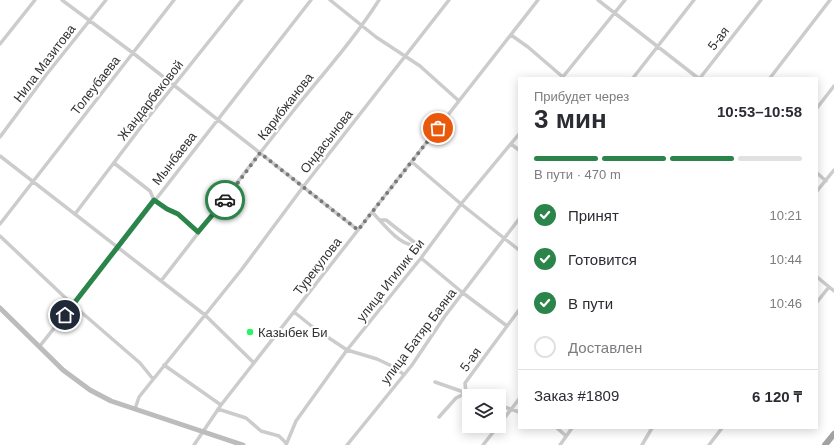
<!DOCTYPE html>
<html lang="ru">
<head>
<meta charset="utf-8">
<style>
	body { margin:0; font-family:Arial,sans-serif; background:#f7f7f7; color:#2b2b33; height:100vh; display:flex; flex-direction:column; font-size:15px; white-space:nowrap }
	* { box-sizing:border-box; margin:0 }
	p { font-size:13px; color:#7c7c81 }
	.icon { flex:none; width:22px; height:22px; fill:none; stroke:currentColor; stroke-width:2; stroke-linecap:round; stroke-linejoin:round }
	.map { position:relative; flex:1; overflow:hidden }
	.drawer { position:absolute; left:518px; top:77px; width:300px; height:352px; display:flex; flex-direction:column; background:#fff; border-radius:0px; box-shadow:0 2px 10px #0003 }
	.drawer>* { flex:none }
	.fabs { position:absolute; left:462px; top:389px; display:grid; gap:8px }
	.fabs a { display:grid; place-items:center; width:44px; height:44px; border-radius:0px; background:#fff; box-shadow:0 2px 10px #0003; font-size:20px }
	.pin { position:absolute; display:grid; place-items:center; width:34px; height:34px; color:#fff; margin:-17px; border:2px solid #fff; border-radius:50%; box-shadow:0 1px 4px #0007 }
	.courier { position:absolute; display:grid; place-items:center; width:40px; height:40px; margin:-20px; border:3px solid #2b854a; border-radius:50%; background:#fff; color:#222; box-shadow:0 1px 5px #0007 }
	.head em { font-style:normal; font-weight:600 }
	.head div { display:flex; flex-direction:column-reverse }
	.head { display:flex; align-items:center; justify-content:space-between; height:68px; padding:0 16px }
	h1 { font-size:26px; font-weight:600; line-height:30px }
	.bar { display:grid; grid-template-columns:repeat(4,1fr); gap:6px 4px; align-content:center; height:48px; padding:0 16px }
	.bar i { height:5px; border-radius:3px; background:#e1e1e2 }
	.bar .active { background:#2b854a }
	.bar p { grid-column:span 4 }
	.line { display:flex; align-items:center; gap:10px; padding:0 16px; border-top:1px solid #e1e1e2 }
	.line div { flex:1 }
	ol { padding:0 16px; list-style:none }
	li { display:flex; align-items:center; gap:12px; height:44px }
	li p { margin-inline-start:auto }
	li .icon { padding:4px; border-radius:50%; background:#2b854a; color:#fff; stroke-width:4 }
	li:last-child { color:#7c7c81 }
	li i { width:22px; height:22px; border:2px solid #e1e1e2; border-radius:50% }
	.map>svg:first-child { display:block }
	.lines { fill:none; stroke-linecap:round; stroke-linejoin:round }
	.minor { stroke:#ccc; stroke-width:3.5 }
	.secondary { stroke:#bcbcbc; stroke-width:5 }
	.trunk { stroke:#a2a2a2; stroke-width:6 }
	.done { stroke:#7a7a7a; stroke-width:4; stroke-dasharray:0 7.2 }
	.route { stroke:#2b854a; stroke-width:5 }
	.poi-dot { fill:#2af365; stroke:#fff; stroke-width:1.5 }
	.labels { text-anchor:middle; stroke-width:4; stroke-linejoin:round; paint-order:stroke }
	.street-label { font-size:13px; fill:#323232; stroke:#fff }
	.poi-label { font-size:13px; fill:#323232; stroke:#fff; text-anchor:start }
</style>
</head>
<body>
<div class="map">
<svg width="834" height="445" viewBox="0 0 834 445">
	<rect width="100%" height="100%" fill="#fff"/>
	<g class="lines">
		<path class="minor" d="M62,0L133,53L358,230
			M330,0L376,37L420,66L459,101
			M598,0L698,78
			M511,35L528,47L564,78
			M0,44L35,0
			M562,78L625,0
			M633,78L694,0
			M700,78L761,0
			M770,78L830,0
			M817,108L834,86
			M0,137L46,75L106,0
			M511,144L519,150
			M0,156L205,315L254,363
			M412,162L461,204L519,250
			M114,163L150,191L154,200L167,209L178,214L198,232
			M817,173L826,181
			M817,191L834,170
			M372,212C382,222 398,244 413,245L414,242L386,220H380
			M75,214L147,119L242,0
			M0,224L174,0
			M0,236L73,305L140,363L153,379
			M421,258L463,293L507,326
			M817,277L834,291
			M161,281C204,226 246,170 290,115C320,77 353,41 379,0
			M817,302L829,287
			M294,312L314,328L347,350L377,359L396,368L404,375
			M39,347C66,314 90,280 118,248L311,0
			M164,365L221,405
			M435,382L475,396
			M499,405L519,412
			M135,409L139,397L242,269L303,187L449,0
			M218,409L246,418L261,431L279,436L286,443
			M439,417L456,398L466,393L465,383L519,310
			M499,425L519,399
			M557,428L566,436
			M194,445L221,405L538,0
			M286,445L296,421L347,350L421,258L461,204L519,134
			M347,445L412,365L445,316L519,219
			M483,445L498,426
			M560,445L572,428
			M642,445L652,428
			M709,445L722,428"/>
		<path class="secondary" d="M0,308L63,370L90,390L111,401L243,445"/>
		<path class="trunk" d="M825,445L834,434"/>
	</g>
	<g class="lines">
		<path class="done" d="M225,200L260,153L358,230L438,128"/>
		<path class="route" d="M65,315L154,200L167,209L178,214L198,232L225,200"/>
	</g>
	<circle class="poi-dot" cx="250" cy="332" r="4"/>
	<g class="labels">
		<g class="street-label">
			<text transform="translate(718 38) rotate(-52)" y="5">5-ая</text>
			<text transform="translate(44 63) rotate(-53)" y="5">Нила Мазитова</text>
			<text transform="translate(95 85) rotate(-52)" y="5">Толеубаева</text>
			<text transform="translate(150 100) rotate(-52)" y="5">Жандарбековой</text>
			<text transform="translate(285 106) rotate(-52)" y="5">Карибжанова</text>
			<text transform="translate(326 141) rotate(-52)" y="5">Ондасынова</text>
			<text transform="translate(174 158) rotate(-52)" y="5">Мынбаева</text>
			<text transform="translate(317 266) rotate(-52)" y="5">Турекулова</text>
			<text transform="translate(390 280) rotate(-52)" y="5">улица Игилик Би</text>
			<text transform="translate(418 336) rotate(-53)" y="5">улица Батяр Баяна</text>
			<text transform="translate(470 359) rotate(-54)" y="5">5-ая</text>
		</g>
		<g class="poi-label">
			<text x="258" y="337">Казыбек Би</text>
		</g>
	</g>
</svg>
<div class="fabs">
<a><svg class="icon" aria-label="layers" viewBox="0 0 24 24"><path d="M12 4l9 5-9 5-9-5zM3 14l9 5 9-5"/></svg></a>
</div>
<div class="pin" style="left:438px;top:128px;background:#ea580c"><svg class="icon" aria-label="bag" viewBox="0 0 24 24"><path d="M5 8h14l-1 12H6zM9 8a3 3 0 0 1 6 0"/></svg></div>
<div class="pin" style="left:65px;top:315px;background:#1f2937"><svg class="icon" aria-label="home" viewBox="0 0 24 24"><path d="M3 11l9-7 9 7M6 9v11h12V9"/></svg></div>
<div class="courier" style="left:225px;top:200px"><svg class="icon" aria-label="car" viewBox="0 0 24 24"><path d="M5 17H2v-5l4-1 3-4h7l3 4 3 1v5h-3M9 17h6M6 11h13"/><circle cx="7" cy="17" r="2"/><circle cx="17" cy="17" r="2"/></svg></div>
<section class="drawer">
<div class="head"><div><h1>3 мин</h1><p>Прибудет через</p></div><em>10:53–10:58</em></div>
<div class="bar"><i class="active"></i><i class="active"></i><i class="active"></i><i></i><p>В пути · 470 m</p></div>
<ol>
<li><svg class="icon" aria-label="check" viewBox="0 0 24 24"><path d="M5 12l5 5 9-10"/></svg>Принят<p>10:21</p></li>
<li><svg class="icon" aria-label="check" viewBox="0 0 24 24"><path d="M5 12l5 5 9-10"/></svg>Готовится<p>10:44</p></li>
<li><svg class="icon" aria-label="check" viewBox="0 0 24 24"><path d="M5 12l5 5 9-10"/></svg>В пути<p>10:46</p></li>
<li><i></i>Доставлен</li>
</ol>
<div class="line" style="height:52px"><div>Заказ #1809</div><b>6 120 ₸</b></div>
</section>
</div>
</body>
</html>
